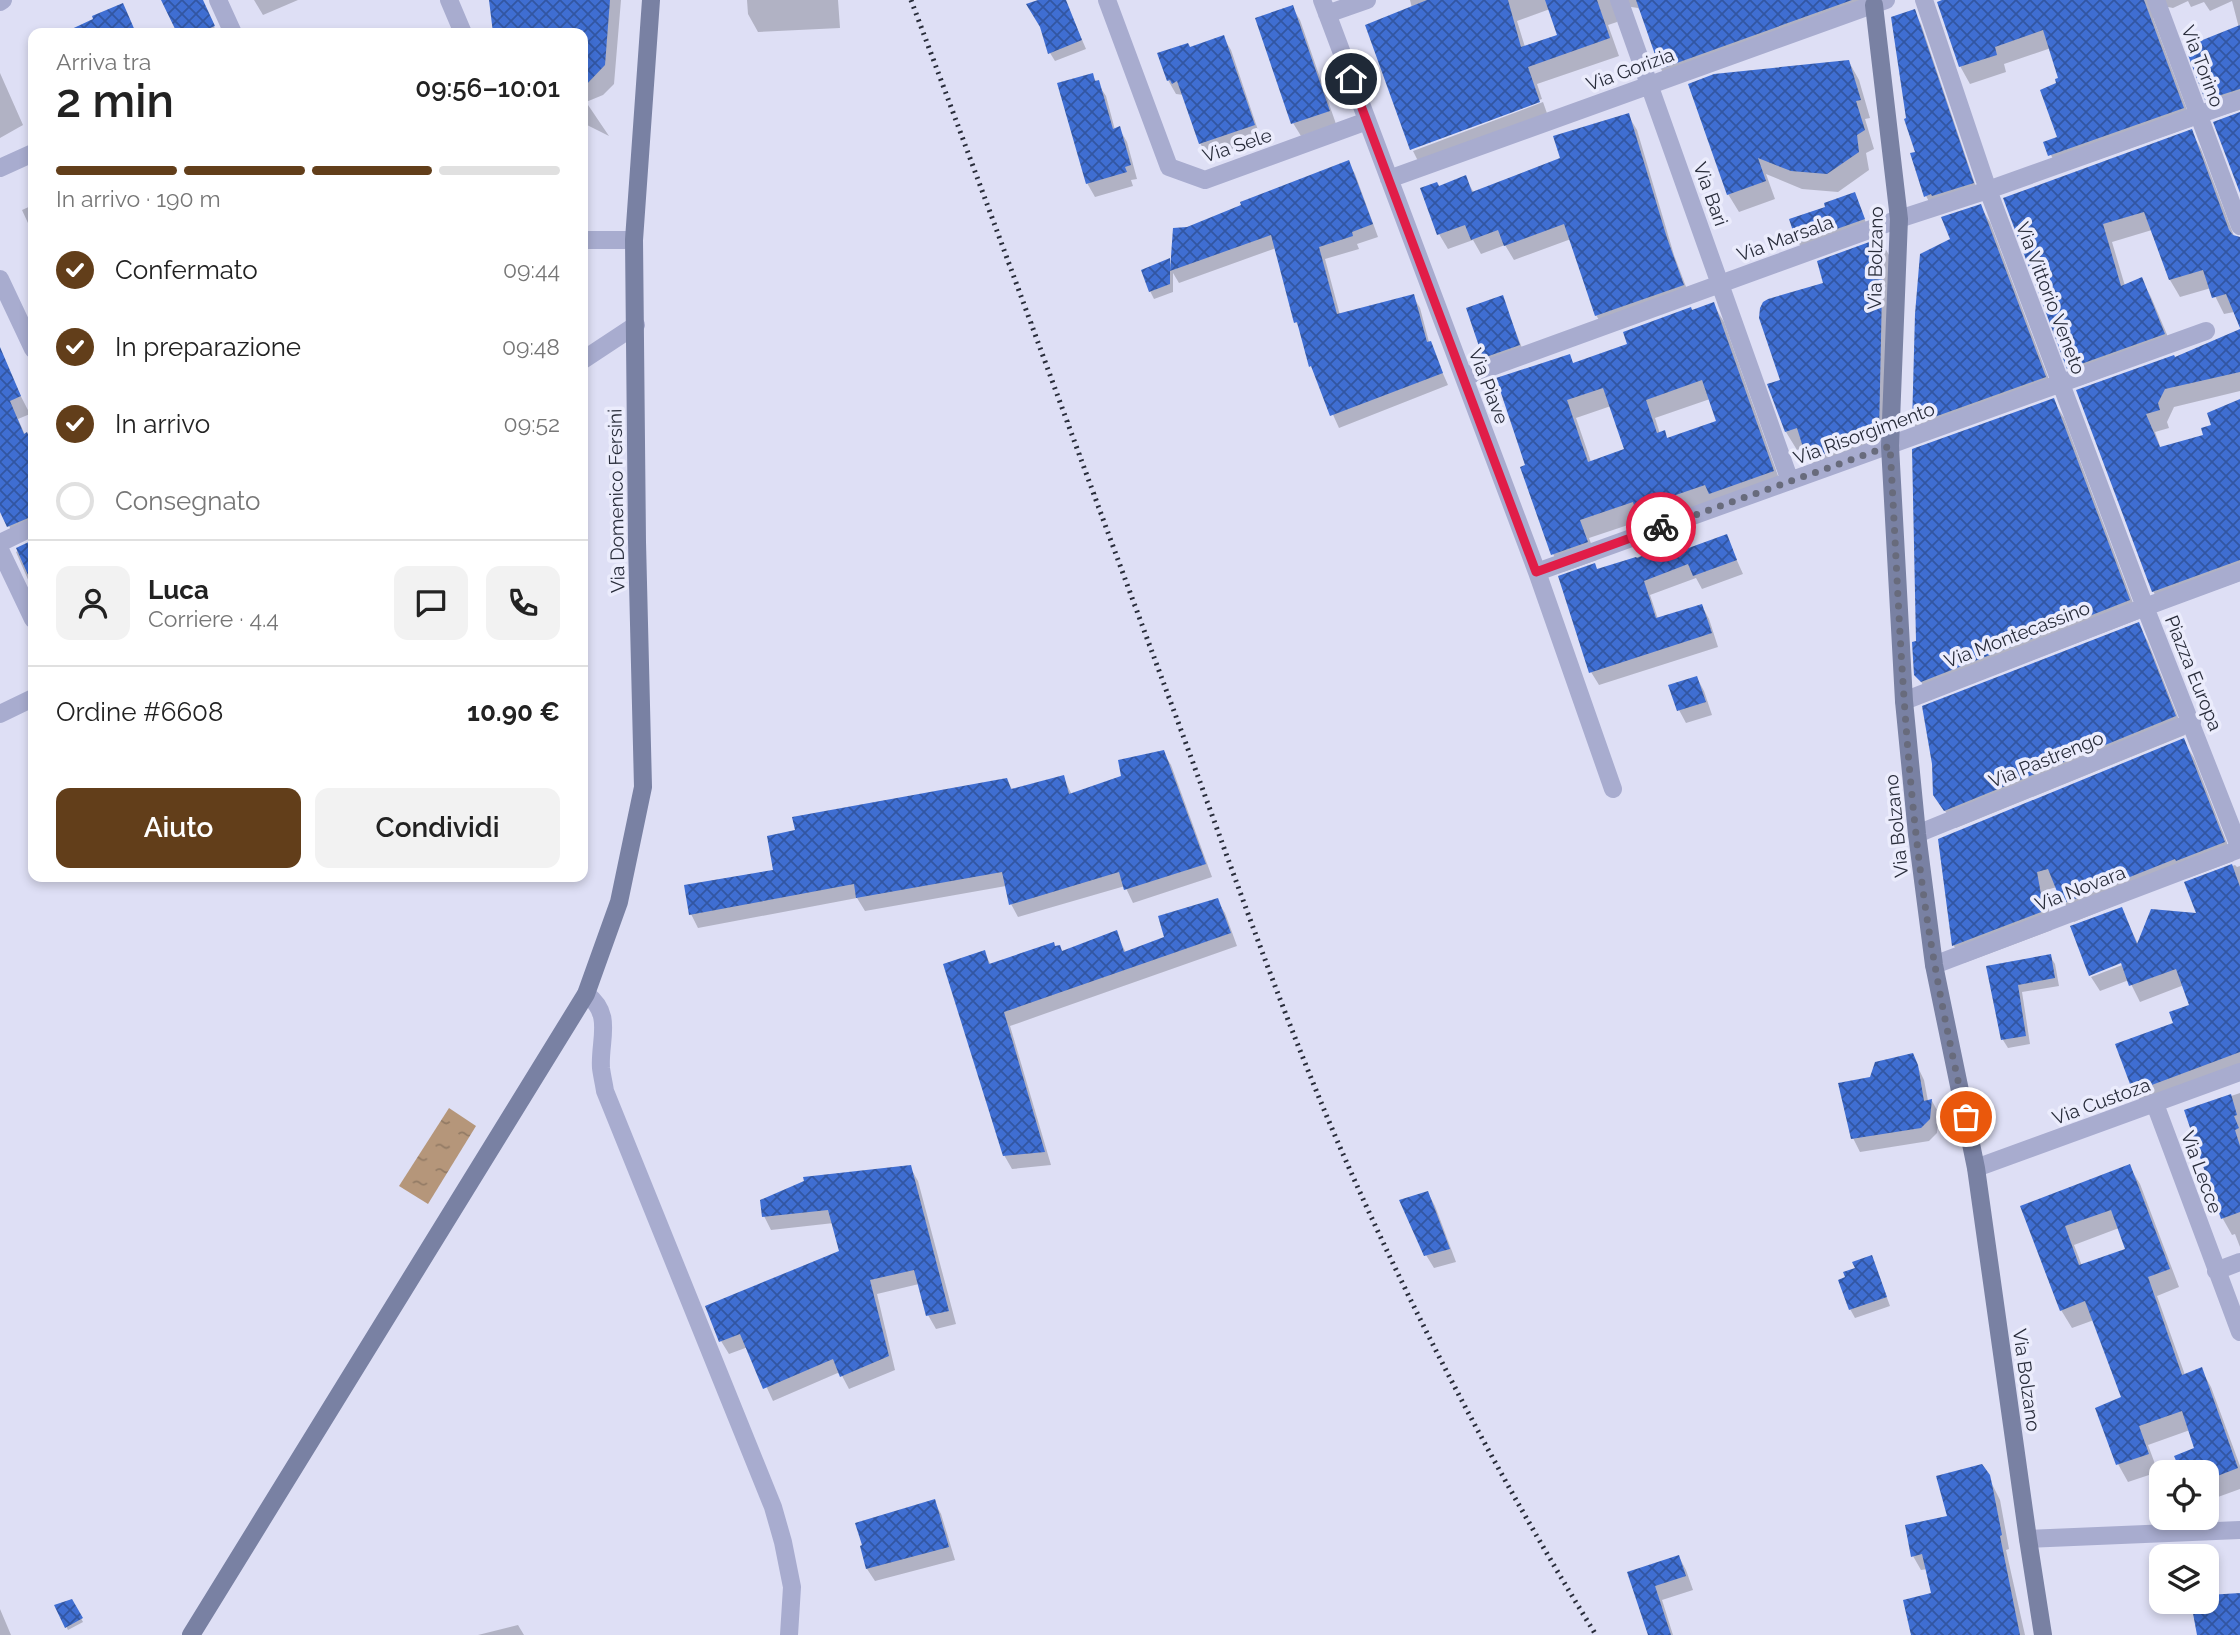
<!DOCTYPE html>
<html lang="it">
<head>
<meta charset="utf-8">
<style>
	body { margin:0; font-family:Raleway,sans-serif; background:#f2f2f2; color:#222; height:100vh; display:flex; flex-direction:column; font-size:26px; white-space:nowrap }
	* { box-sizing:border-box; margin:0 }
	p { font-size:23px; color:#767676 }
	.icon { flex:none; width:38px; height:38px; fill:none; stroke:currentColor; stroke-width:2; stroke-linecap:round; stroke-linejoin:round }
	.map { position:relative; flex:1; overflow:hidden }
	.details { position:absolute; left:28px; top:28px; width:560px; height:854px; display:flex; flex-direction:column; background:#fff; border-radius:14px; box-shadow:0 4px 10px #0003 }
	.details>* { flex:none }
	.buttons { position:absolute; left:2149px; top:1460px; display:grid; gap:14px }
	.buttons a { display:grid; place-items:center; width:70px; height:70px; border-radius:14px; background:#fff; box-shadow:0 4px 10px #0003; font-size:35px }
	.pin { position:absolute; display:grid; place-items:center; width:60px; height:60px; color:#fff; margin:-30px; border:4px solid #fff; border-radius:50%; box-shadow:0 2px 7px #0007 }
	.courier { position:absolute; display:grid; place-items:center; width:70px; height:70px; margin:-35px; border:5px solid #e11d48; border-radius:50%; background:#fff; color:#222; box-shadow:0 2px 9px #0007 }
	.headline em { font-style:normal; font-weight:600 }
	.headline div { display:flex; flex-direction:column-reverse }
	.headline { display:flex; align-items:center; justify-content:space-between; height:119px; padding:0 28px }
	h1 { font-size:46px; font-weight:600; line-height:52px }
	.bar { display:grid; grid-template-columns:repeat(4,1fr); gap:10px 7px; align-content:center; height:84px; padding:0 28px }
	.bar i { height:9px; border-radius:5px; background:#e0e0e0 }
	.bar .active { background:#623e1a }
	.bar p { grid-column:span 4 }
	.line { display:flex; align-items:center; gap:18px; padding:0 28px; border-top:2px solid #e0e0e0 }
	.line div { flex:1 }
	.round { display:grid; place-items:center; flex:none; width:74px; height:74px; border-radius:14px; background:#f2f2f2 }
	ol { padding:0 28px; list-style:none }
	li { display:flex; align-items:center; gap:21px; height:77px }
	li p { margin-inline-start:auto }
	li .icon { padding:7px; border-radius:50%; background:#623e1a; color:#fff; stroke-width:4 }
	li:last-child { color:#767676 }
	li i { width:38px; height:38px; border:4px solid #e0e0e0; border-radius:50% }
	.primary-button { display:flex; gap:14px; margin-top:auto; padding:14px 28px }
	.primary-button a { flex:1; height:80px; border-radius:14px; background:#623e1a; color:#fff; font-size:28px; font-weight:600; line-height:80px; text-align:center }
	.primary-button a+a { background:#f2f2f2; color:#222 }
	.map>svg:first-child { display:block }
	.water { fill:url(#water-ripples) }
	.shadow { fill:#0003; fill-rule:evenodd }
	.building { fill:url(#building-cross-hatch); fill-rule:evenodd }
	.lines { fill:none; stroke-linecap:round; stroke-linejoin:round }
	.street { stroke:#a8accf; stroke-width:18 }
	.secondary { stroke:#7981a3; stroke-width:18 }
	.rail { stroke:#292d3b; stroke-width:5; stroke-dasharray:2 5; stroke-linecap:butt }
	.done { stroke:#686b7c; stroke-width:7; stroke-dasharray:0 12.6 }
	.route { stroke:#e11d48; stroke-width:9 }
	.labels { text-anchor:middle; stroke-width:7; stroke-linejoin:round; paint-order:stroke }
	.street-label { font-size:19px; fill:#292d3b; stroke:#ebecfc }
</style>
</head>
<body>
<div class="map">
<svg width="2240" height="1635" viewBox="0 0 2240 1635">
	<defs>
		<pattern id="water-ripples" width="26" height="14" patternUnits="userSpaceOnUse" patternTransform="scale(1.75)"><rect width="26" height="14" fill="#b5967a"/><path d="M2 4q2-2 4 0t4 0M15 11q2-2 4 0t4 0" fill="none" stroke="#937b65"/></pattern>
		<pattern id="building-cross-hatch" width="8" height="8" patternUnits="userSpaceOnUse" patternTransform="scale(1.75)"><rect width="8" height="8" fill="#3f6ed2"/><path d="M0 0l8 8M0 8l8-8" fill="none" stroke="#3256a2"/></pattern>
	</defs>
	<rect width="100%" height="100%" fill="#dedff5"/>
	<path class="water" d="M449,1108L476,1126L428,1204L399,1186Z"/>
	<path class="shadow" d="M163,0H202L217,33H179Z
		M254,0H298L263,15Z
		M491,0H621L614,84L603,95L586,102L609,136L583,123V33H498L493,20Z
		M747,0H838L840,28L758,32L748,14Z
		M1044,0H1065L1086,49L1055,61L1050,53Z
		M1410,0H1864L1671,86L1661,69L1642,13L1638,8L1625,6L1617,15V22L1608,25L1619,56L1537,84L1542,99L1412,148V150L1367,26L1412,8ZM1550,9L1559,36L1525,47L1517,21Z
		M1946,0H2240V110L2217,117L2207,100L2188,48L2239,28L2232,1L2210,11L2204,2L2191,7L2188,1L2173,8L2163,6L2156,11L2153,18L2193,126L2060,173L2045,143L2059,138V84L2061,79L2051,48L2004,64L2006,72L1970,84L1960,66Z
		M1292,7L1300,20L1336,124L1301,136L1293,123Z
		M1914,11L1921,24L1979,196L1933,209L1926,196L1917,153Z
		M1223,37L1231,50L1261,139L1208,157L1200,143L1184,95L1176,94L1168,80L1190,49Z
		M1849,62L1859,80L1870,118L1865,119L1874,149L1866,153L1869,170L1838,192L1802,189L1766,174L1775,199L1739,212L1728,194L1690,85Z
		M0,73L23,125L0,138Z
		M1092,75L1106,96L1115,130L1119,128L1127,142L1137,179L1131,180L1133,186L1095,197L1087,183Z
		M1543,102L1549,119L1421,167L1413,151Z
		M1628,115L1637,130L1674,255L1691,300L1605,330L1596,315L1571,239L1514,260L1505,245L1481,254L1473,240L1448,249L1439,234L1422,189L1438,188L1465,177L1474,193L1562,159Z
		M2191,131L2201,149L2234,236L2240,238V326L2234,312L2224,314L2211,288L2180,297L2170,280L2152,230L2112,242L2125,286L2141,279L2151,297L2174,351L2079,386L2069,368L2005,199Z
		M1348,162L1355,174L1378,237L1357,244L1359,249L1325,259L1340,315L1413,296L1420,308L1429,342L1448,385L1339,428L1311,366L1302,334L1296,322L1276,248L1179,283L1173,273V292L1154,299L1150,291L1169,261L1172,266L1188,228Z
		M1855,194L1868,228L1803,250L1798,242L1828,208Z
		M33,205V234L22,210Z
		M1980,206L1990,222L2054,393L1923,440L1914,424L1917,314L1952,240Z
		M1882,243L1892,260L1888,453L1819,477L1805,447L1797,450L1786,432L1770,385L1782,381L1825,285Z
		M1502,297L1524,353L1490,366L1485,357Z
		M1713,304L1724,322L1783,490L1647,526L1643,520L1589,538L1597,560L1563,572L1553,554L1527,466L1569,356L1574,364L1629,345L1692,311ZM1710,399L1718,422L1668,439L1664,433L1660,434L1655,418ZM1611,406L1627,450L1591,462L1576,418Z
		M2240,330V391L2174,407L2167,422L2169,428L2155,432L2161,449L2205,436L2240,401V581L2163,609L2153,591L2078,391L2174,359Z
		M11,377L30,414L18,419L25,435L33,445V536L18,543L0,509V380Z
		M2053,400L2064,418L2139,619L1932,699L1916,674L1918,642Z
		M1726,536L1743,574L1702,589L1696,578L1650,595L1658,619L1702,606L1709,619L1718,647L1599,685L1591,672L1597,571L1679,543L1684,552Z
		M33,542V591L16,552Z
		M2138,624L2148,642L2185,735L1956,828L1935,795Z
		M1697,678L1704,691L1712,715L1686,723L1679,710Z
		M2183,740L2194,758L2234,861L2188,878L2187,876L2074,922L2057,887L2046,890L2052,930L1964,963L1954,946L1940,841Z
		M1163,752L1171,765L1212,877L1133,903L1125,886L1018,917L1011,904L1006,886L865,911L857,898L698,928L691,914L775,872L1007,780L1013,791L1063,777L1072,795L1123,777Z
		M2235,865L2237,867L2240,866V1072L2144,1107L2135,1091L2175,1024L2192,1006L2184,985L2140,1002L2129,980L2100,991L2091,977L2130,962L2121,909L2138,944L2198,915L2186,883Z
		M1217,900L1225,913L1237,946L1010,1026L1051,1165L1012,1169L1004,1155L984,952L991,965L1056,948L1062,952L1116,932L1126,953L1166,938Z
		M2050,956L2055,964L2059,986L2022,992L2030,1044L2008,1048L2003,1040L1988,967Z
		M1912,1055L1924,1080L1928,1101H1932L1939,1114L1937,1133L1929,1141L1860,1152L1853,1138L1871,1078Z
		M2240,1093V1247L2235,1234L2232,1235L2223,1219L2186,1111Z
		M2129,1166L2140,1184L2179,1287L2157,1296L2185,1375L2201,1369L2211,1387L2240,1466V1489L2207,1501V1472L2190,1430L2148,1445L2158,1472L2128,1482L2118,1464L2123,1398L2094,1320L2072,1328L2061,1310L2022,1207ZM2119,1228L2127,1250L2082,1266L2074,1245Z
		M910,1167L918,1181L956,1324L936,1329L928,1315L919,1284L877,1294L895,1370L849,1389L840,1372L773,1401L748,1347L729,1354L721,1341L841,1252L834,1223L771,1230L764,1216Z
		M1428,1193L1435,1206L1456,1262L1434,1268L1426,1255Z
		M1872,1257L1890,1306L1855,1318L1850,1309L1857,1270Z
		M1988,1476L2000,1500L2009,1549L2006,1550L2025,1635H1913L1933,1595L1927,1569L1921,1570L1913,1556Z
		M934,1501L941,1514L955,1560L875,1581L867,1569L862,1547Z
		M1679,1557L1686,1570L1693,1590L1662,1600L1673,1635H1650L1630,1573Z
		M72,1601L83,1622L68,1630L56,1606Z
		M0,1609L11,1635H0Z
		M518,1625L524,1635H478Z"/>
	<path class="building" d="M161,0H203L215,26L198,33H177Z
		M489,0H610L605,65L583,88V33H493Z
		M1038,0H1066L1082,40L1048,54L1040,27L1026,4Z
		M1427,0H1508L1521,47L1557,35L1545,0H1597L1610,38L1528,67L1540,102L1410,150L1365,25Z
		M1636,0H1852L1660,69Z
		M1942,0H2144L2184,108L2048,156L2043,142L2057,137L2040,90L2056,83L2055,79L2058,78L2043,30L1995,47L1997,55L1959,67L1937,2Z
		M123,3L136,33H63L93,19L92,16Z
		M1293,5L1330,111L1291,124L1255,18Z
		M1915,9L1974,183L1932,196L1931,194L1924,197L1910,153L1915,152L1904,119L1906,118L1891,17Z
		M2240,25V89L2205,100L2185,47Z
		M1224,35L1255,125L1199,144L1177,81L1172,84L1170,80L1167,81L1157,53L1188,43L1190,47Z
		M1849,60L1861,100L1856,101L1865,130L1857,135L1859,152L1827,174L1791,171L1758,158L1766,181L1727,195L1688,84L1714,74Z
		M1093,73L1095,81L1099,80L1113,129L1120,126L1131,165L1125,167L1127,172L1086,184L1057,83Z
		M2240,112V193L2213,122Z
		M1629,113L1667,238L1684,285L1595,316L1564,224L1504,246L1498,230L1471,240L1465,225L1437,235L1420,188L1437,182L1439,186L1466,175L1472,192L1560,158L1553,136Z
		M2192,129L2229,230L2233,235L2240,237V328L2226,294L2212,298L2203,270L2169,280L2144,212L2103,224L2121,286L2142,277L2165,334L2067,369L2003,198Z
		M1349,160L1373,224L1352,232L1353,236L1319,247L1337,314L1414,294L1427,342L1431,341L1443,373L1330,416L1311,366L1309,367L1297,322L1294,323L1271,235L1170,271L1173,228L1187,227L1241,205L1240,202Z
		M1855,192L1865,219L1797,243L1789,219L1825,207L1824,203Z
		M1981,204L2046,377L1912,425L1915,314L1920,254L1950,239L1941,217Z
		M1872,241L1873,244L1883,241L1879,435L1807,460L1797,428L1785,432L1767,384L1780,380L1759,318L1760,308L1763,302L1768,299L1823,283L1817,261Z
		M1170,258V284L1149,292L1141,270Z
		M1503,295L1520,345L1483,358L1466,308Z
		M1714,302L1774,471L1709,494L1705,485L1635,509L1633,502L1580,520L1588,542L1551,555L1520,467L1525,465L1496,378L1570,354L1573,363L1627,344L1623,332L1691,307L1692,310ZM1702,380L1716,421L1667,438L1665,430L1657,433L1646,400ZM1603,388L1624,449L1588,462L1567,400Z
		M2240,329V372L2165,389L2158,403L2160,410L2146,414L2160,447L2203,435L2201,428L2211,425L2207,413L2240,399V560L2152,592L2076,390L2174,355L2175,357Z
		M0,347L21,396L10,401L24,434L27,432L33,446V516L7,527L0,512Z
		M2054,398L2130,600L1921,682L1914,675L1912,642L1916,641L1912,449Z
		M1727,534L1737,560L1693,576L1688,564L1644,581L1656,618L1702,604L1712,633L1589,673L1558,576L1595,563L1597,569L1636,557L1637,558L1680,541L1683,550Z
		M33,540V586L16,548Z
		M2139,622L2176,716L1944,811L1933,795L1932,764L1922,706Z
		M1697,676L1706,702L1677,711L1668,685Z
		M2184,738L2225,842L2176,861L2175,859L2062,904L2048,869L2037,872L2044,911L1952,946L1938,839Z
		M1164,750L1206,864L1124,890L1119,872L1009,905L1002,872L856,898L854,884L689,915L684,885L773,870L767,836L795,830L792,817L1007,778L1011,789L1064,775L1069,794L1121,776L1118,760Z
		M2232,864L2240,887V1052L2133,1092L2115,1044L2173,1023L2169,1012L2189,1005L2176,969L2129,986L2121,963L2089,976L2070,926L2122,907L2137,944L2151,909L2196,913L2184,882Z
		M1218,898L1231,933L1004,1012L1045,1152L1003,1156L943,964L985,950L989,964L1054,942L1055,946L1060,945L1062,951L1117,930L1124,952L1164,937L1158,916Z
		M2051,954L2055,978L2018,985L2026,1036L2001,1040L1986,966Z
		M1913,1053L1918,1065L1924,1101L1932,1099L1930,1119L1921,1128L1851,1139L1838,1083L1870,1077L1875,1062Z
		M2231,1094L2237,1115L2234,1116L2239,1128L2235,1130L2240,1146V1212L2221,1219L2184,1110Z
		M2130,1164L2170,1269L2148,1277L2182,1375L2202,1367L2238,1468L2207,1480V1472H2181L2174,1456L2194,1448L2182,1411L2139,1426L2149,1454L2116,1465L2095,1408L2121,1397L2085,1301L2060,1311L2020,1206ZM2111,1210L2125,1249L2079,1265L2065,1226Z
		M911,1165L949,1311L926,1316L914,1270L870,1280L889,1356L840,1377L833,1359L763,1389L740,1334L719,1342L705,1306L839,1251L828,1210L762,1217L760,1200L804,1181L803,1177Z
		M1428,1191L1450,1249L1424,1256L1399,1200Z
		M1872,1255L1887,1297L1849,1310L1838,1280L1845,1277L1843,1272L1855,1268L1852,1262Z
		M1982,1464L1990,1475L1992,1484L2002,1535L2000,1536L2020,1635H1911L1903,1600L1931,1593L1922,1554L1911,1557L1905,1525L1947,1516L1936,1476Z
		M935,1499L949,1547L866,1569L860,1546L862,1545L855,1523Z
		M1679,1555L1686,1576L1655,1586L1671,1635H1648L1627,1572Z
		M2240,1593V1635H2197L2192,1608L2209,1607L2208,1595Z
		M72,1599L83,1618L65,1628L54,1605Z"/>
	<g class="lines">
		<path class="street" d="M218,0L233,33
			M449,0L463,33
			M1107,0L1169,167L1205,180L1367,121
			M1322,0L1537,572L1613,789
			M1619,0L1790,481
			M2156,0L2240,226
			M0,2L3,0
			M1327,14L1367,0
			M0,168L33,153
			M1389,179L1886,0
			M583,240H634
			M0,279L33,349
			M583,360L636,325
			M1464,377L1899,219L1988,190L2240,100
			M0,543L33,527
			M0,550L33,619
			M1537,572L2206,331
			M2240,572L2145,607L2240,849
			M1904,701L2145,607L1988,190L1924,0
			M0,714L33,698
			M1917,834L2192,722
			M1934,965L2240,849
			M586,994C614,1014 599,1040 601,1068C602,1076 604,1084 605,1091L773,1507L783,1542L792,1587L789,1635
			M2155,1104L2240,1332
			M1976,1168L2240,1072
			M2216,1271L2240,1262
			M2028,1539L2240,1530"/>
		<path class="secondary" d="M1874,5L1899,219L1890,446L1904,701L1917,834L1934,965L1976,1168L2028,1539L2043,1635
			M191,1635L586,994L619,902L643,787L637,542L634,240L651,0"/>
		<path class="rail" d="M911,0C999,234 1084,469 1171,703C1226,851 1277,1001 1339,1145C1413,1315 1499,1478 1596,1635"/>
	</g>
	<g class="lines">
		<path class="done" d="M1661,527L1890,446C1900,619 1904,795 1935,966C1944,1017 1955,1067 1966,1117"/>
		<path class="route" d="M1351,79L1536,572L1661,527"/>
	</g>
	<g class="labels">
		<g class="street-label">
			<text transform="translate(2203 66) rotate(69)" y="7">Via Torino</text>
			<text transform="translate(1630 69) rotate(-20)" y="7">Via Gorizia</text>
			<text transform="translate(1237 145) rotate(-18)" y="7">Via Sele</text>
			<text transform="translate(1711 194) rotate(70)" y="7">Via Bari</text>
			<text transform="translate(1785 238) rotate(-20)" y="7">Via Marsala</text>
			<text transform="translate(1875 258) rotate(-89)" y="7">Via Bolzano</text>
			<text transform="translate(2051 298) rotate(69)" y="7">Via Vittorio Veneto</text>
			<text transform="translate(1489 386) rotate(69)" y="7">Via Piave</text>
			<text transform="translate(1864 433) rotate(-20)" y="7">Via Risorgimento</text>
			<text transform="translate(616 501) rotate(-91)" y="7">Via Domenico Fersini</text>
			<text transform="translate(2017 634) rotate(-21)" y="7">Via Montecassino</text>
			<text transform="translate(2194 673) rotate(68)" y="7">Piazza Europa</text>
			<text transform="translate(2046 759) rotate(-22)" y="7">Via Pastrengo</text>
			<text transform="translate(1896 826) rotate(-96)" y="7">Via Bolzano</text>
			<text transform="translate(2080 888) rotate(-21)" y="7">Via Novara</text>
			<text transform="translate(2101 1101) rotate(-20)" y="7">Via Custoza</text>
			<text transform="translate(2202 1172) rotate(70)" y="7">Via Lecce</text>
			<text transform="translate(2027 1380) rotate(82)" y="7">Via Bolzano</text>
		</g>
	</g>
</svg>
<div class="buttons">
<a><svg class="icon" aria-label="locate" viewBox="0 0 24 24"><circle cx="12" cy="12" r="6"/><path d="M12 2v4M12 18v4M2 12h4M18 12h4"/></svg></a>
<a><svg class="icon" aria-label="layers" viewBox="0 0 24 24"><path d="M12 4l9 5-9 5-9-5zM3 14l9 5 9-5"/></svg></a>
</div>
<div class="pin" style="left:1966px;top:1117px;background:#ea580c"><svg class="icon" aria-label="bag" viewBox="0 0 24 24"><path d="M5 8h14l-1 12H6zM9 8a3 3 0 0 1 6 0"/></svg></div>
<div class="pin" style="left:1351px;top:79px;background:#1f2937"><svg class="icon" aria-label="home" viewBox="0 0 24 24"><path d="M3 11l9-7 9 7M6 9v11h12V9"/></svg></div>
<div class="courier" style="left:1661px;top:527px"><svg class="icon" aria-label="bike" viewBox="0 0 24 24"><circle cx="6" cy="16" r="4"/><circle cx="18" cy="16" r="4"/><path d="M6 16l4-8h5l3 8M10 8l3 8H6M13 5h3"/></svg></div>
<section class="details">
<div class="headline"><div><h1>2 min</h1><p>Arriva tra</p></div><em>09:56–10:01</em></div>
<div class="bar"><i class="active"></i><i class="active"></i><i class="active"></i><i></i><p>In arrivo · 190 m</p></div>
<ol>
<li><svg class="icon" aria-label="check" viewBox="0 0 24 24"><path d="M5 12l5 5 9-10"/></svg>Confermato<p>09:44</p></li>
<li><svg class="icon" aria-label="check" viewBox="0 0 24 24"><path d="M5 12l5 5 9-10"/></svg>In preparazione<p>09:48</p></li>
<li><svg class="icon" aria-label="check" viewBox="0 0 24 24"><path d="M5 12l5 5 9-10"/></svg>In arrivo<p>09:52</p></li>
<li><i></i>Consegnato</li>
</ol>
<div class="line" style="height:126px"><a class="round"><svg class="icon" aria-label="person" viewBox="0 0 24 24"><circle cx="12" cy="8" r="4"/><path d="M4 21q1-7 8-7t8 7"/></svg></a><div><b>Luca</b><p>Corriere · 4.4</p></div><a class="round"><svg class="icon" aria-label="chat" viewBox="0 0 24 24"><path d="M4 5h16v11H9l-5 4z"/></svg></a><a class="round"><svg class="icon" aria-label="phone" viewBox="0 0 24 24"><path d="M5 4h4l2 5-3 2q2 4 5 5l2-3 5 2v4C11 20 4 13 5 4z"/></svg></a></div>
<div class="line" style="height:91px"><div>Ordine #6608</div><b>10.90 €</b></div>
<div class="primary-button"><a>Aiuto</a><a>Condividi</a></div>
</section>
</div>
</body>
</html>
